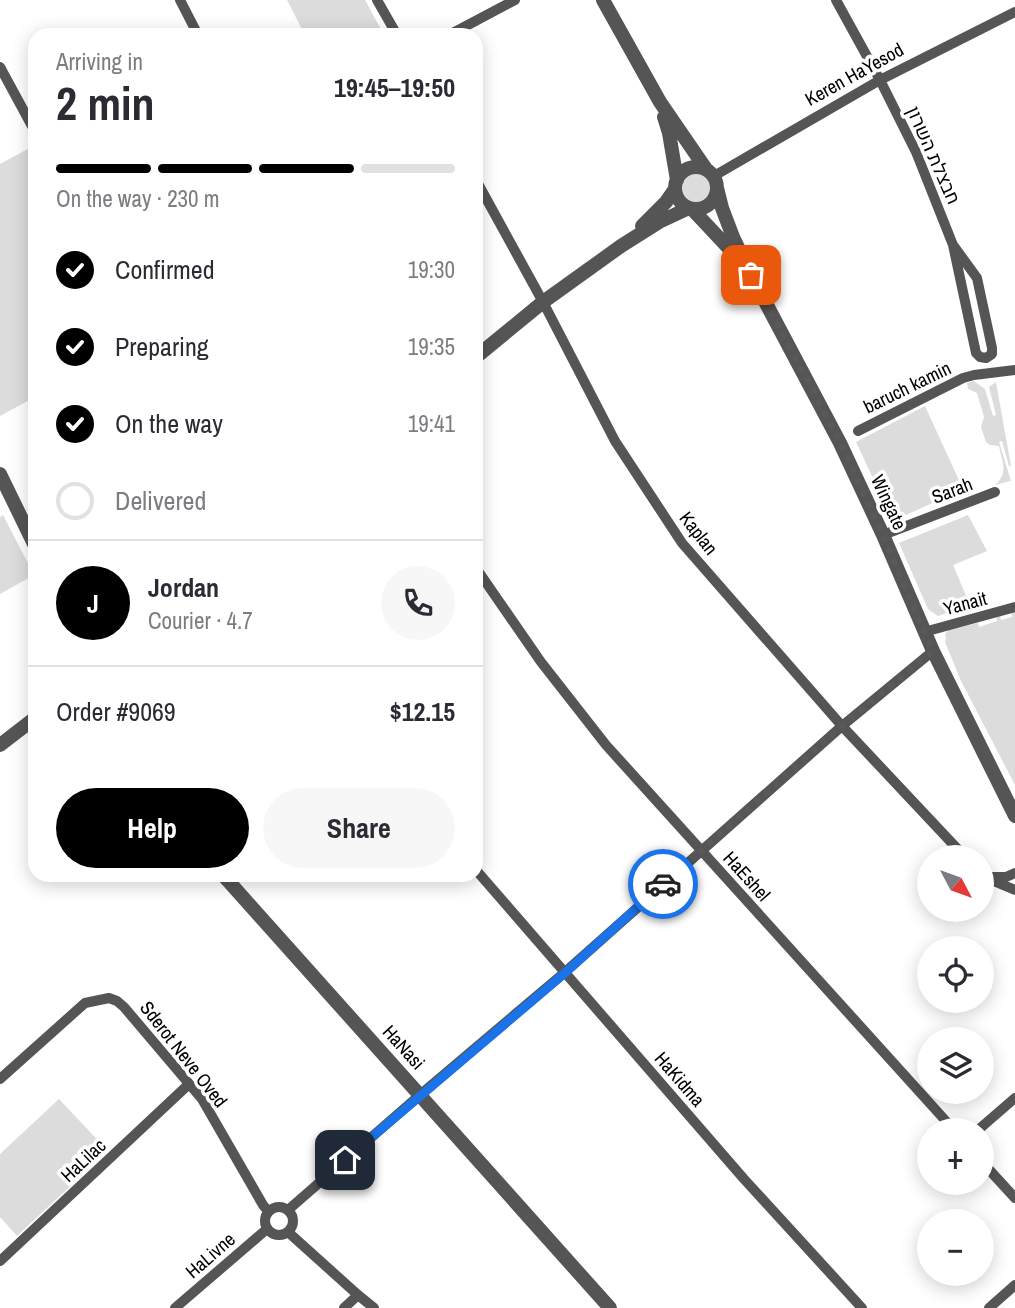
<!DOCTYPE html>
<html lang="en">
<head>
<meta charset="utf-8">
<style>
	body { margin:0; font-family:"Archivo Narrow",Heebo,sans-serif; background:#f7f7f7; color:#2b2b33; height:100vh; display:flex; flex-direction:column; font-size:26px; white-space:nowrap }
	* { box-sizing:border-box; margin:0 }
	p { font-size:23px; color:#7c7c81 }
	.icon { flex:none; width:38px; height:38px; fill:none; stroke:currentColor; stroke-width:2; stroke-linecap:round; stroke-linejoin:round }
	.map { position:relative; flex:1; overflow:hidden }
	.side { position:absolute; left:28px; top:28px; width:455px; height:854px; display:flex; flex-direction:column; background:#fff; border-radius:21px; box-shadow:0 4px 18px #0003 }
	.side>* { flex:none }
	.needle { width:46px; rotate:131deg }
	.controls { position:absolute; left:917px; top:845px; display:grid; gap:14px }
	.controls a { display:grid; place-items:center; width:77px; height:77px; border-radius:50%; background:#fff; box-shadow:0 4px 18px #0003; font-size:35px }
	.pin { position:absolute; display:grid; place-items:center; width:60px; height:60px; color:#fff; margin:-30px; border-radius:14px; box-shadow:0 4px 10px #0006 }
	.courier { position:absolute; display:grid; place-items:center; width:70px; height:70px; margin:-35px; border:5px solid #1a73e8; border-radius:50%; background:#fff; color:#222; box-shadow:0 2px 9px #0007 }
	.overview em { font-style:normal; font-weight:700 }
	.overview div { display:flex; flex-direction:column-reverse }
	.overview { display:flex; align-items:center; justify-content:space-between; height:119px; padding:0 28px }
	h1 { font-size:46px; font-weight:700; line-height:52px }
	.bar { display:grid; grid-template-columns:repeat(4,1fr); gap:10px 7px; align-content:center; height:84px; padding:0 28px }
	.bar i { height:9px; border-radius:5px; background:#e1e1e2 }
	.bar .on { background:#000 }
	.bar p { grid-column:span 4 }
	.line { display:flex; align-items:center; gap:18px; padding:0 28px; border-top:2px solid #e1e1e2 }
	.line div { flex:1 }
	.round { display:grid; place-items:center; flex:none; width:74px; height:74px; border-radius:37px; background:#f7f7f7 }
	ol { padding:0 28px; list-style:none }
	li { display:flex; align-items:center; gap:21px; height:77px }
	li p { margin-inline-start:auto }
	li .icon { padding:7px; border-radius:50%; background:#000; color:#fff; stroke-width:4 }
	li:last-child { color:#7c7c81 }
	li i { width:38px; height:38px; border:4px solid #e1e1e2; border-radius:50% }
	.button { display:flex; gap:14px; margin-top:auto; padding:14px 28px }
	.button a { flex:1; height:80px; border-radius:42px; background:#000; color:#fff; font-size:28px; font-weight:700; line-height:80px; text-align:center }
	.button a+a { background:#f7f7f7; color:#2b2b33 }
	.map>svg:first-child { display:block }
	.green { fill:#dcdcdc }
	.lines { fill:none; stroke-linecap:round; stroke-linejoin:round }
	.minor { stroke:#555; stroke-width:10 }
	.tertiary { stroke:#555; stroke-width:14 }
	.done { stroke:#595959; stroke-width:7; stroke-dasharray:0 12.6 }
	.route { stroke:#1a73e8; stroke-width:9 }
	.labels { text-anchor:middle; stroke-width:7; stroke-linejoin:round; paint-order:stroke }
	.street-label { font-size:19px; fill:#000; stroke:#fff }
</style>
</head>
<body>
<div class="map">
<svg width="1015" height="1308" viewBox="0 0 1015 1308">
	<rect width="100%" height="100%" fill="#fff"/>
	<path class="green" d="M287,0H365L384,35H305Z
		M35,145V397L0,416V164Z
		M681 187a15 15 0 1 1 30 0a15 15 0 1 1-30 0Z
		M974,381L985,389L993,416L996,415L989,387L996,382L1011,466H1009L1002,441L999,442L1011,481L995,485C1009,473 1002,462 999,446L990,445L986,442L981,427L984,417L977,393L968,389L967,383Z
		M925,406L963,489L893,521L856,442Z
		M3,515L34,575L0,594V517Z
		M968,515L987,551L953,565L970,605L938,616L928,609L899,543Z
		M1014,610L1015,615V785L961,681L945,642L946,639L945,634L949,630L978,623L979,627L997,621L996,616L1000,615L1001,620L1012,617L1011,611Z
		M59,1099L108,1151L17,1236L0,1217V1154Z"/>
	<g class="lines">
		<path class="minor" d="M180,0L198,35
			M377,0L397,35
			M836,0L880,80L916,152L953,245L976,353L980,357L986,358L992,354V348L977,278L953,245
			M449,35L515,0
			M0,67L32,126
			M714,176L880,80L1015,12
			M476,180L543,302L615,441L682,543L842,726L966,858
			M858,431L963,378L974,375L1015,370
			M883,535L995,492
			M476,568L541,662L606,745L954,1130
			M924,632L1015,607
			M476,870L744,1179L862,1308
			M982,873L991,880L1015,890
			M991,877H1006L1015,873
			M0,1079L85,1003L109,998L117,1001L124,1007L202,1099L263,1205L268,1211
			M978,1130L1015,1098
			M982,1162L1015,1198
			M265 1221a14 14 0 1 1 28 0a14 14 0 1 1-28 0Z
			M288,1210L421,1094L564,973L842,726L933,651
			M288,1232L358,1295L374,1308
			M0,1261L189,1084
			M175,1308L267,1229
			M344,1308L358,1295
			M989,1308L1015,1285"/>
		<path class="tertiary" d="M603,0L660,102L706,169
			M664,117L669,133L677,180
			M675 188a21 21 0 1 1 42 0a21 21 0 1 1-42 0Z
			M717,188L722,208L733,237L751,275L840,443L883,535L933,651L1015,816
			M692,209L737,257
			M642,226L666,202L675,189
			M476,357L543,302L621,246L659,222L689,208
			M0,474L35,546
			M0,745L35,718
			M223,875L610,1308"/>
	</g>
	<g class="lines">
		<path class="done" d="M663,884L842,726L933,651L883,536L841,443L751,275"/>
		<path class="route" d="M345,1160L565,973L663,884"/>
	</g>
	<g class="labels">
		<g class="street-label">
			<text transform="translate(854 74) rotate(-29)" y="7">Keren HaYesod</text>
			<text transform="translate(934 155) rotate(66)" y="7">חבצלת השרון</text>
			<text transform="translate(907 387) rotate(-26)" y="7">baruch kamin</text>
			<text transform="translate(952 490) rotate(-21)" y="7">Sarah</text>
			<text transform="translate(889 502) rotate(65)" y="7">Wingate</text>
			<text transform="translate(699 533) rotate(52)" y="7">Kaplan</text>
			<text transform="translate(965 603) rotate(-15)" y="7">Yanait</text>
			<text transform="translate(747 876) rotate(48)" y="7">HaEshel</text>
			<text transform="translate(404 1047) rotate(48)" y="7">HaNasi</text>
			<text transform="translate(184 1054) rotate(52)" y="7">Sderot Neve Oved</text>
			<text transform="translate(680 1079) rotate(49)" y="7">HaKidma</text>
			<text transform="translate(83 1160) rotate(-43)" y="7">HaLilac</text>
			<text transform="translate(210 1255) rotate(-41)" y="7">HaLivne</text>
		</g>
	</g>
</svg>
<div class="controls">
<a><svg class="needle" viewBox="-14 -14 28 28"><path d="M0-13l5 13h-10z" fill="#e53935"/><path d="M0 13l5-13h-10z" fill="#7c7c81"/></svg></a>
<a><svg class="icon" aria-label="locate" viewBox="0 0 24 24"><circle cx="12" cy="12" r="6"/><path d="M12 2v4M12 18v4M2 12h4M18 12h4"/></svg></a>
<a><svg class="icon" aria-label="layers" viewBox="0 0 24 24"><path d="M12 4l9 5-9 5-9-5zM3 14l9 5 9-5"/></svg></a>
<a>+</a>
<a>−</a>
</div>
<div class="pin" style="left:751px;top:275px;background:#ea580c"><svg class="icon" aria-label="bag" viewBox="0 0 24 24"><path d="M5 8h14l-1 12H6zM9 8a3 3 0 0 1 6 0"/></svg></div>
<div class="pin" style="left:345px;top:1160px;background:#1f2937"><svg class="icon" aria-label="home" viewBox="0 0 24 24"><path d="M3 11l9-7 9 7M6 9v11h12V9"/></svg></div>
<div class="courier" style="left:663px;top:884px"><svg class="icon" aria-label="car" viewBox="0 0 24 24"><path d="M5 17H2v-5l4-1 3-4h7l3 4 3 1v5h-3M9 17h6M6 11h13"/><circle cx="7" cy="17" r="2"/><circle cx="17" cy="17" r="2"/></svg></div>
<section class="side">
<div class="overview"><div><h1>2 min</h1><p>Arriving in</p></div><em>19:45–19:50</em></div>
<div class="bar"><i class="on"></i><i class="on"></i><i class="on"></i><i></i><p>On the way · 230 m</p></div>
<ol>
<li><svg class="icon" aria-label="check" viewBox="0 0 24 24"><path d="M5 12l5 5 9-10"/></svg>Confirmed<p>19:30</p></li>
<li><svg class="icon" aria-label="check" viewBox="0 0 24 24"><path d="M5 12l5 5 9-10"/></svg>Preparing<p>19:35</p></li>
<li><svg class="icon" aria-label="check" viewBox="0 0 24 24"><path d="M5 12l5 5 9-10"/></svg>On the way<p>19:41</p></li>
<li><i></i>Delivered</li>
</ol>
<div class="line" style="height:126px"><b class="round" style="background:#000;color:#fff">J</b><div><b>Jordan</b><p>Courier · 4.7</p></div><a class="round"><svg class="icon" aria-label="phone" viewBox="0 0 24 24"><path d="M5 4h4l2 5-3 2q2 4 5 5l2-3 5 2v4C11 20 4 13 5 4z"/></svg></a></div>
<div class="line" style="height:91px"><div>Order #9069</div><b>$12.15</b></div>
<div class="button"><a>Help</a><a>Share</a></div>
</section>
</div>
</body>
</html>
